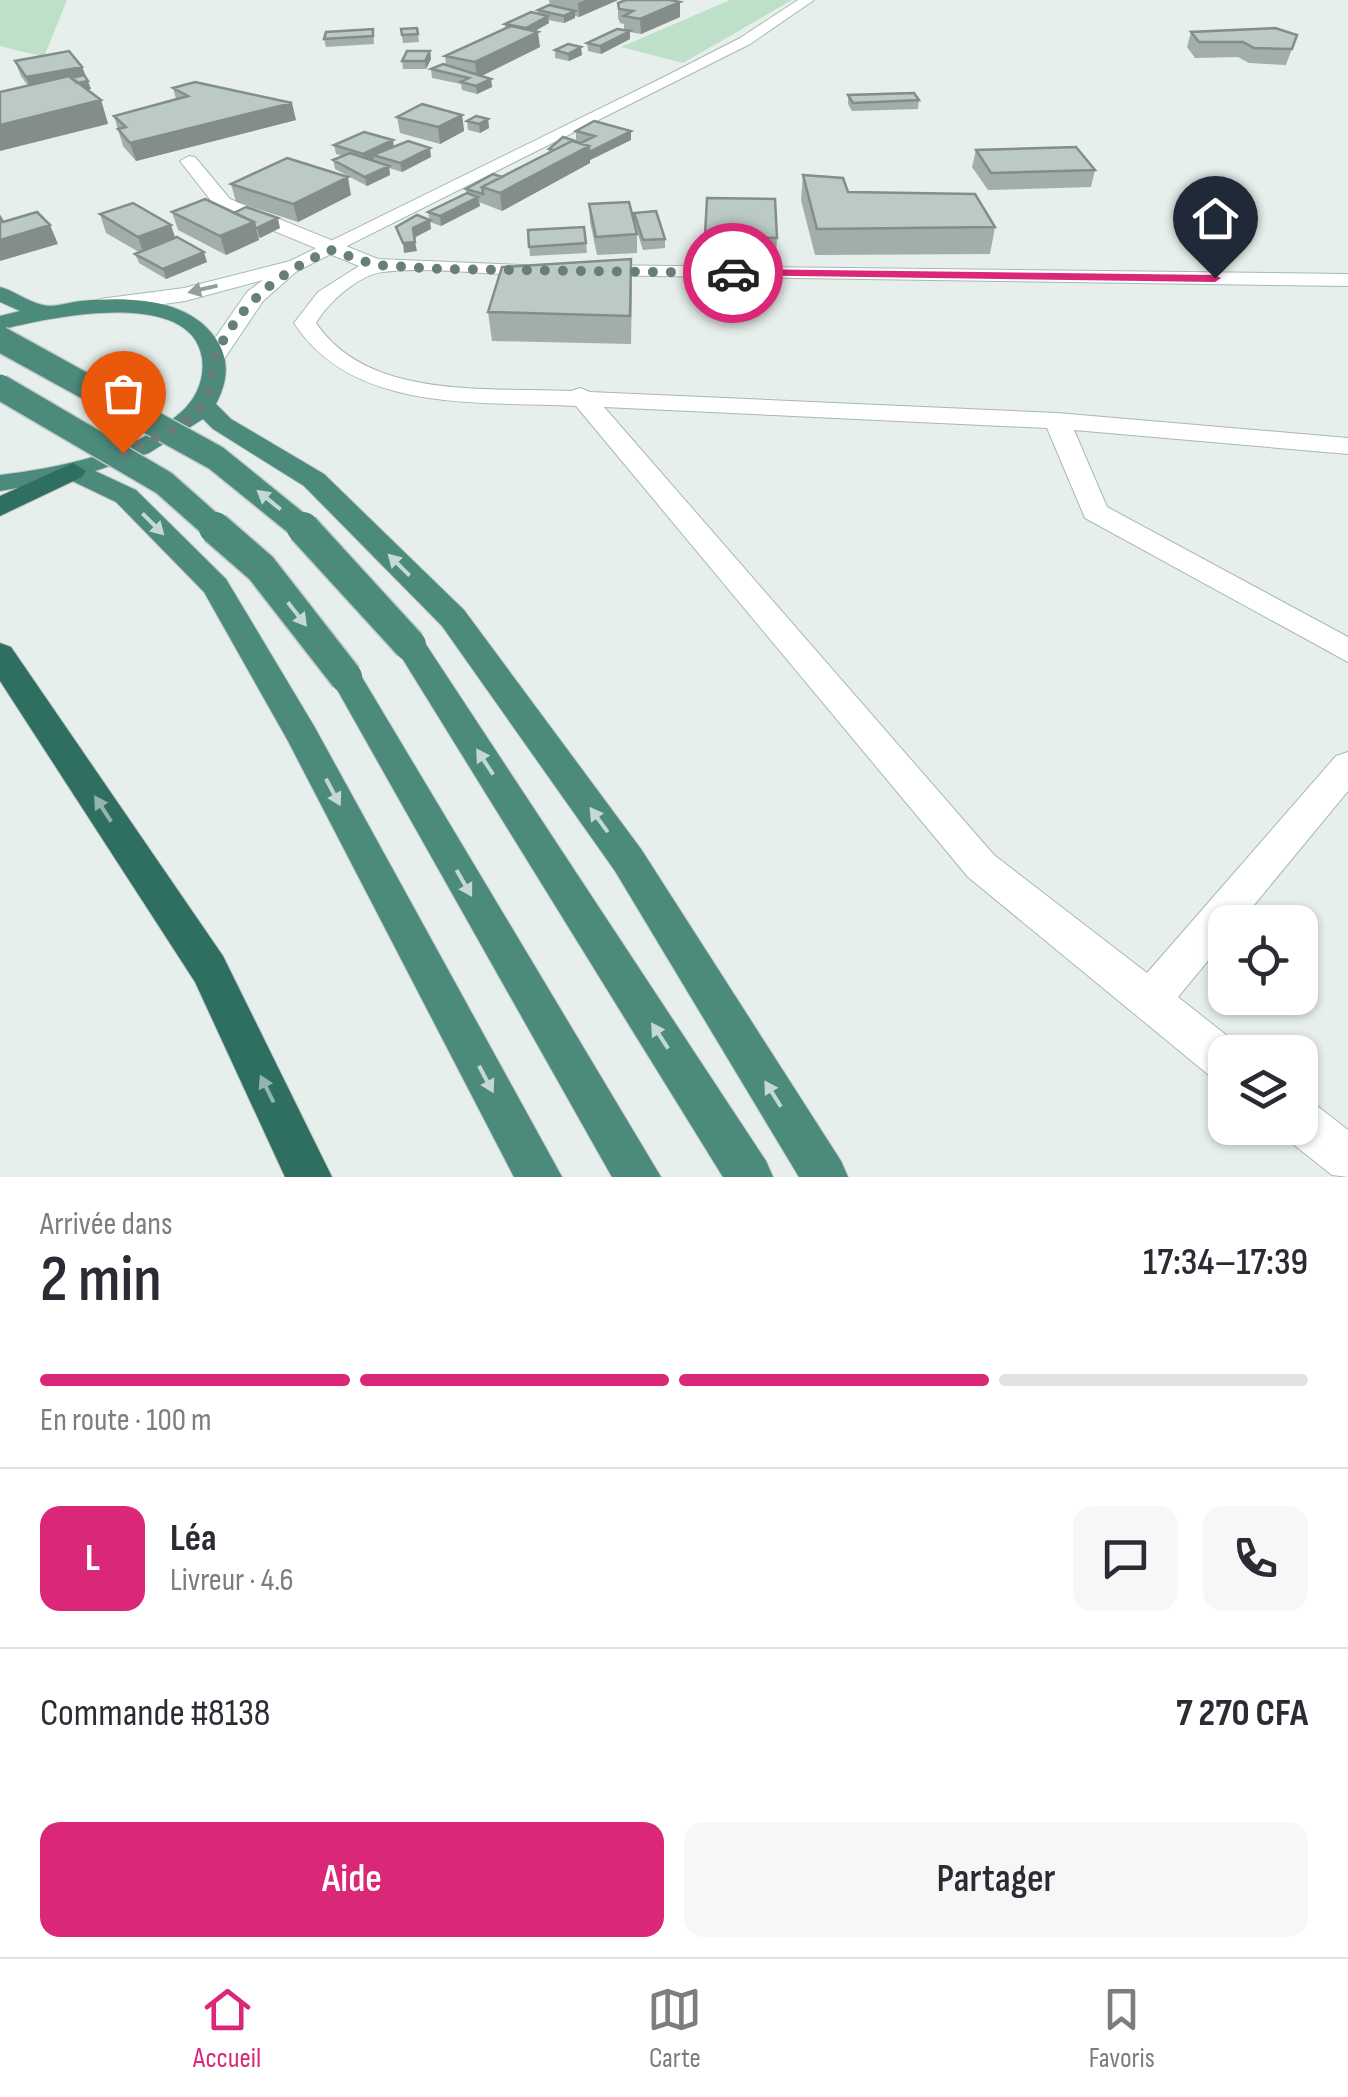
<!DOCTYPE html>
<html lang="fr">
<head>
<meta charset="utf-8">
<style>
	body { margin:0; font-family:"Sofia Sans Condensed",sans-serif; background:#f7f7f7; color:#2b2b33; height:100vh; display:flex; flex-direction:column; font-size:38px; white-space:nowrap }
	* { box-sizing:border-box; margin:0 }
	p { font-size:32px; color:#7c7c81 }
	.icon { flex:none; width:55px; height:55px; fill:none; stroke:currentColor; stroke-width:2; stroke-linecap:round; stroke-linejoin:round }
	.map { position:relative; height:1177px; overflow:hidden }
	.details { display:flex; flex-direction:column; background:#fff; flex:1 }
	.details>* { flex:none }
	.controls { position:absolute; left:1208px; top:905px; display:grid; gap:20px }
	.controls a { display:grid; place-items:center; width:110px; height:110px; border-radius:20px; background:#fff; box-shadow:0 2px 8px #0004; font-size:50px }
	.pin { position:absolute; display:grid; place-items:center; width:85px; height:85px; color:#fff; margin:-102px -42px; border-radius:50% 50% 50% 0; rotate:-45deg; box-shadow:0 0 10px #0007 }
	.pin .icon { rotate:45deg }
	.courier { position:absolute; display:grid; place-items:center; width:100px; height:100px; margin:-50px; border:8px solid #db2777; border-radius:50%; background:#fff; color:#222; box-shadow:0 2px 12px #0007 }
	.head em { font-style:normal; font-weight:600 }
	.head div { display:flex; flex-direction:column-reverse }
	.head { display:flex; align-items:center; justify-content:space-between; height:170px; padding:0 40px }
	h1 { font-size:65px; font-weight:600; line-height:75px }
	.bar { display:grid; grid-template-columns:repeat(4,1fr); gap:15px 10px; align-content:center; height:120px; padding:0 40px }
	.bar i { height:12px; border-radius:8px; background:#e1e1e2 }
	.bar .selected { background:#db2777 }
	.bar p { grid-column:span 4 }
	.line { display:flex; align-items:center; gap:25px; padding:0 40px; border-top:2px solid #e1e1e2 }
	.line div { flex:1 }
	.round { display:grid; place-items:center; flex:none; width:105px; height:105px; border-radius:20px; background:#f7f7f7 }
	.action { display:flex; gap:20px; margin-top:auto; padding:20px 40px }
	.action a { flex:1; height:115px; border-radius:20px; background:#db2777; color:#fff; font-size:40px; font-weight:600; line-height:115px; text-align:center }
	.action a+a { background:#f7f7f7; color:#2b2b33 }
	.menu { display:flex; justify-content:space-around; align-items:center; height:140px; border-top:2px solid #e1e1e2; background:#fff; font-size:28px; color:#7c7c81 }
	.menu a { display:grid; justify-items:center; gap:5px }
	.menu .selected { color:#db2777 }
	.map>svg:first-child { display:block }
	.green { fill:#bfe0c8 }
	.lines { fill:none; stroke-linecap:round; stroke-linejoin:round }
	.minor-casing { stroke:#a8b8b2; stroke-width:2 }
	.secondary-casing { stroke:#a4bbb3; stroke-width:2 }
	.trunk-casing { stroke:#c2cac8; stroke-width:2 }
	.motorway-casing { stroke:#c2cac8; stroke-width:2 }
	.minor { fill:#fff; fill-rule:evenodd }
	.secondary { fill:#fff; fill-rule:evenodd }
	.trunk { fill:#4c8a7c; fill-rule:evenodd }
	.motorway { fill:#2f6f62; fill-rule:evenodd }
	.trunk-bridge-far1-casing { stroke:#c2cac8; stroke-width:28; stroke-linecap:butt }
	.trunk-bridge-casing { stroke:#c2cac8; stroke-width:35; stroke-linecap:butt }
	.trunk-bridge-far1 { stroke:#4c8a7c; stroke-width:25 }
	.trunk-bridge { stroke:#4c8a7c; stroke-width:32 }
	.wall { fill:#a1aea9 }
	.shaded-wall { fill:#838d89 }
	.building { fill:#bbcac4; stroke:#838d89; stroke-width:2.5 }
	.oneway { fill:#92a09c }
	.oneway2 { fill:#c4d9d4 }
	.oneway3 { fill:#93b5ae }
	.route { fill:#db2777 }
	.done { stroke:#687f78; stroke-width:10; stroke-dasharray:0 18 }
</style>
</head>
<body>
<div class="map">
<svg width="1348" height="1177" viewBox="0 0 1348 1177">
	<rect width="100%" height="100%" fill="#e6efeb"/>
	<path class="green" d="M0,0H67L44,57L0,46Z
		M730,0H792L683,63L621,47Z"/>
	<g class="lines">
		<g class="minor-casing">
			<path id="minor" d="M189,156L195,157L230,199L378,259L547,266L551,270L547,274L540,276C494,275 427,266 383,272C360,274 327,303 316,323C369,401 489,387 571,391L580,388L590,392L1057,413L1348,438V454L1074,430L1107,507L1348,637V662L1085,518L1047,428L604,407L994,855L1147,973L1336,756L1348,752V791L1240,922H1225V940L1178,997L1240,1046L1243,1052H1225V1082L1210,1076L968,877L576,406C480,401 353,414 294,323L318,292L359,266L216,207L180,161Z
				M591,265L1348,274V286L584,275L580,271Z
				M1300,1099L1316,1105L1348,1130V1177L1332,1175L1284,1137L1280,1128H1300Z"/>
		</g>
		<g class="secondary-casing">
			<path id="secondary" d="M798,0H814L750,44L297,271L263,301L222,362L214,364L202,357L247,292L263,280L185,301L100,313L89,306L100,299L184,288L290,261L664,77L740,38Z"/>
		</g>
		<g class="trunk-casing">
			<path id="trunk" d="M0,287C15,291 28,302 43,305C54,308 69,302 81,301C126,297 188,297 216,339C230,360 228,381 216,404L231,419L324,474L464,610L641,849L841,1161L848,1177H799L615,871L442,626L304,486L213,429L203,419L149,453L95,471L136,490L226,579L314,726L562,1177H514L288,741L204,592L116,502L68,479L0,491V475C59,468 134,453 180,413C196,400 205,379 202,358C191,286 46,318 0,330V316L20,311L0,302Z
				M410,634L421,637L766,1161L773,1177H723L394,645L399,637Z
				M346,665L357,669L661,1177H612L330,677L335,669Z"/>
		</g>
		<g class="motorway-casing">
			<path id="motorway" d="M73,463L86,471L82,477L0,516V496Z
				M0,643L11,647L223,956L332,1177H285L195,982L0,681Z"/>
		</g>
		<use href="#minor" class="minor"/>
		<use href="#secondary" class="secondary"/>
		<use href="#trunk" class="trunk"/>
		<use href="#motorway" class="motorway"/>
		<g class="trunk-bridge-far1-casing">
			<path id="trunk-bridge-far1" d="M0,339L216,458L306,531
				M0,387L164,483L218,531"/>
		</g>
		<g class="trunk-bridge-casing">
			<path id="trunk-bridge" d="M215,528L261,568L346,677
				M303,528L410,645"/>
		</g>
		<use href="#trunk-bridge-far1" class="trunk-bridge-far1"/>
		<use href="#trunk-bridge" class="trunk-bridge"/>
	</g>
	<path class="wall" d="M549,0H618L579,17L575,16V18L564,23L548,20L549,23L534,31L540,47L482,76L491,79L492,87L477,94L462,90L461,84L432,78L431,69L446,65L445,56L505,28V24L538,14V10L550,6Z
		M618,3L680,17L641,34L630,32V39L601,54L588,51L587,43L624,30V24L620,23L618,18Z
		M417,28L419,42L403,43L401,29Z
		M373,29L374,44L326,47L324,39Z
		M1191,32L1297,35L1286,65L1249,63L1238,57L1195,58L1187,47Z
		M555,50L582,55L569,61L555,58Z
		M430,51L431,59L426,69H403L402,61Z
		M15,61L82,67L91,89L87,90L101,100L108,124L28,86L21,76Z
		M173,88L296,120L136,161L123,146L114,116L176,99Z
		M848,95L919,100L918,109L852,111L848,104Z
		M462,115L464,131L440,144L400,133L397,117Z
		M488,119L489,128L480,133L468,130L467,121Z
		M576,131H631V140L590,160V163L502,211L479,202L480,206L441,226L430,222L428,212L466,193V189L502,177L549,153V149L583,142L576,140Z
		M334,145L394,147L431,157L402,172L389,168L390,175L367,186L335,169L333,160L343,156L336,154Z
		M976,150L1095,170L1091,187L988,190L972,167Z
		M803,175L848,192L995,227L990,254L815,255L801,200Z
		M231,184L351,195L298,222L236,202Z
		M707,198L777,238L776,256L704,255Z
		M589,204L637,234V253L597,255L590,222Z
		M172,212L234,213L280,228L260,238L258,237L259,240L226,255L178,230Z
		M634,213L665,239V248L643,250L634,222Z
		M100,214L176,238L207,262L166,279L139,263L135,254L139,252L106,233Z
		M528,230L586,243L587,253L530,256Z
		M632,286L631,344L492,341L488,312Z"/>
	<path class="shaded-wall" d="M585,0H618L579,17L578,3Z
		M680,2V17L641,34L640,19Z
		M575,11V18L564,23V16Z
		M548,16L549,23L527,36L526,28Z
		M630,31V39L601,54L600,46Z
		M538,32L540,47L477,78L475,62Z
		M581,47L582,55L569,61L568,54Z
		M430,51L431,59L426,69L425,61Z
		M82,67L91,89L6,106L32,92L26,77Z
		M491,79L492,87L477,94L476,86Z
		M101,100L108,124L0,151V125Z
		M292,103L296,120L136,161L130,143Z
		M462,115L464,131L440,144L438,127Z
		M488,119L489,128L480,133L479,124Z
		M631,131V140L590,160V163L502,211L500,193L589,146Z
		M393,140L394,149L373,155L374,159L365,163L363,154Z
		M430,148L431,157L402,172L400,163Z
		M389,166L390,175L367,186L365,177Z
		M348,177L351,195L298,222L293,204Z
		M478,197L480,206L441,226L440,216Z
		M278,218L280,228L260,238L257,228Z
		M430,220L431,229L414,238L413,228Z
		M254,222L259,240L226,255L220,236Z
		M50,225L58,244L0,261V240Z
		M171,225L177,243L144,255L138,237Z
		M415,242L417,251L404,253L403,243Z
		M204,252L207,262L166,279L163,269Z"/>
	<path class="building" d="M626,0H670L680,2L640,19L624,16L633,11L619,9L618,3Z
		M549,5L575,11L564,16L538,10Z
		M531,12L548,16L526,28L505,24Z
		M511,26L538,32L475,62L445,56Z
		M417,28L418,34L402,35L401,29Z
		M1275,28L1297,35L1292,49L1254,48L1243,42H1199L1191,32Z
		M373,29V36L324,39L326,32Z
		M617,29L630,31L600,46L587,43Z
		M568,44L581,47L568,54L555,50Z
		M69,51L82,67L26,77L15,61Z
		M407,51H430L425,61H402Z
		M443,64L491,79L476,86L461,82L469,78L431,69Z
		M84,75L88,81L77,83L71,78Z
		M69,76L101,100L0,125V92Z
		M195,82L292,103L130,143L118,129L126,127L114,116L188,96L173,88Z
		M914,93L919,100L853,103L848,95Z
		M422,104L462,115L438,127L397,117Z
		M476,116L488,119L479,124L467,121Z
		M594,121L631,131L589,152V146L572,141L554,150L549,149L563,137L581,143L595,136L576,131Z
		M364,132L393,140L363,154L334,145Z
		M408,141L430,148L400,163L373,155Z
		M572,141L589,146L500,193L482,187Z
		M1076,147L1095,170L991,173L976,150Z
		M350,153L389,166L365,177L333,160Z
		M287,158L348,177L293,204L231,184Z
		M493,174L502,177L482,187L483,194L466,189Z
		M803,175L843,178L848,192L975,194L995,227L817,229Z
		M467,193L478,197L440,216L428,212Z
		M707,198L775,199L777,238L705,236Z
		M205,199L254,222L220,236L172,212Z
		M629,202L637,234L596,237L589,204Z
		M133,203L171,225L138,237L100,214Z
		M246,207L278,218L257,228H255L254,222L234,213Z
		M656,211L665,239L643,240L634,213Z
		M37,212L50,225L0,240V217L3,222Z
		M417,215L430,220L413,228L415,242L403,243L396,227Z
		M584,227L586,243L529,247L528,230Z
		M177,237L204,252L163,269L135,254Z
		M631,259L630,316L488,312L502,267Z"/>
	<defs><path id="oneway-solid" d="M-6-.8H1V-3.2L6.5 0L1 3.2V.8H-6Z" transform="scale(2.5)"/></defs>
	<use class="oneway" href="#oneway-solid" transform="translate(203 289) rotate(167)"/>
	<g class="oneway2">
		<use href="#oneway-solid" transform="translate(269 500) rotate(-141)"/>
		<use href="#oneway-solid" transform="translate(153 524) rotate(45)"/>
		<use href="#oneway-solid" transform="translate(399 565) rotate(-135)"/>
		<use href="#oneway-solid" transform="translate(297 614) rotate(52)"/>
		<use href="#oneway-solid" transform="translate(485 762) rotate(-123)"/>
		<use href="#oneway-solid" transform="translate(333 792) rotate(62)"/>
		<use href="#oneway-solid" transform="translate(599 820) rotate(-126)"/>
		<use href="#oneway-solid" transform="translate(464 883) rotate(60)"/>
		<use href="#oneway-solid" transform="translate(660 1036) rotate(-123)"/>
		<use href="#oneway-solid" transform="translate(486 1079) rotate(62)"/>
		<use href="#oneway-solid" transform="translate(773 1094) rotate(-122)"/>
	</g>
	<g class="oneway3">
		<use href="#oneway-solid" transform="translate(103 809) rotate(-123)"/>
		<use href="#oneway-solid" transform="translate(267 1089) rotate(-116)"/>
	</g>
	<path class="route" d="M733,269L1215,275L1221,278L1215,282L729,275Z"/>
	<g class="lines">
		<path class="done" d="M123,453C148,440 185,428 203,404C215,388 209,368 217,352C242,302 280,272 331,250L375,265L441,269L733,273"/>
	</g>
</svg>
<div class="controls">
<a><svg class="icon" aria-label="locate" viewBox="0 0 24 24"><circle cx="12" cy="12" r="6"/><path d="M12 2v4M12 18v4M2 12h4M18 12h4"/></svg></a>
<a><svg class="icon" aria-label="layers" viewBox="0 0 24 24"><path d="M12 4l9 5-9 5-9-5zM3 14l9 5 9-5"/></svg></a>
</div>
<div class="pin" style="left:123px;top:453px;background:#ea580c"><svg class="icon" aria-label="bag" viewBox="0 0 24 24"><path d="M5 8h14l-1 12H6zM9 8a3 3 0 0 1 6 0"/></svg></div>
<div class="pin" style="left:1215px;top:278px;background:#1f2937"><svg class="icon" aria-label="home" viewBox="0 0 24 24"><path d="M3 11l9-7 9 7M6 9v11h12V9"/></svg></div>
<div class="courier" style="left:733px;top:273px"><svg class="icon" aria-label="car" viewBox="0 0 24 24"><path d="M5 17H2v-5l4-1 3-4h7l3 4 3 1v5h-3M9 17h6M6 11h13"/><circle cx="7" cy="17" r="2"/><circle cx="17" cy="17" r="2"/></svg></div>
</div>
<section class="details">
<div class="head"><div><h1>2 min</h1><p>Arrivée dans</p></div><em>17:34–17:39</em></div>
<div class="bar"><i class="selected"></i><i class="selected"></i><i class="selected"></i><i></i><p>En route · 100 m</p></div>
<div class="line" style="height:180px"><b class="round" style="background:#db2777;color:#fff">L</b><div><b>Léa</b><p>Livreur · 4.6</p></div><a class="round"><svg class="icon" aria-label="chat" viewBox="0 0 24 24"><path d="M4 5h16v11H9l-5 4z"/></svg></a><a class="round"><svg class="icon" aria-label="phone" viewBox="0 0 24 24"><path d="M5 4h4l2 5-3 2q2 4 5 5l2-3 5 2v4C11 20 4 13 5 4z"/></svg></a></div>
<div class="line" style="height:130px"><div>Commande #8138</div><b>7 270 CFA</b></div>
<div class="action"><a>Aide</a><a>Partager</a></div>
</section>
<nav class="menu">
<a class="selected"><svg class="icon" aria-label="home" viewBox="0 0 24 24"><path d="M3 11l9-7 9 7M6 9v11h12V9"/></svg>Accueil</a>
<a><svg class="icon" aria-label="map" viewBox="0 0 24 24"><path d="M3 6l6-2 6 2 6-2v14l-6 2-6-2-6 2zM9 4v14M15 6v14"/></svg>Carte</a>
<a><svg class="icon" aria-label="saved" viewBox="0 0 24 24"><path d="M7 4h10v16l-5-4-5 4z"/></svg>Favoris</a>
</nav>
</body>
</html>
